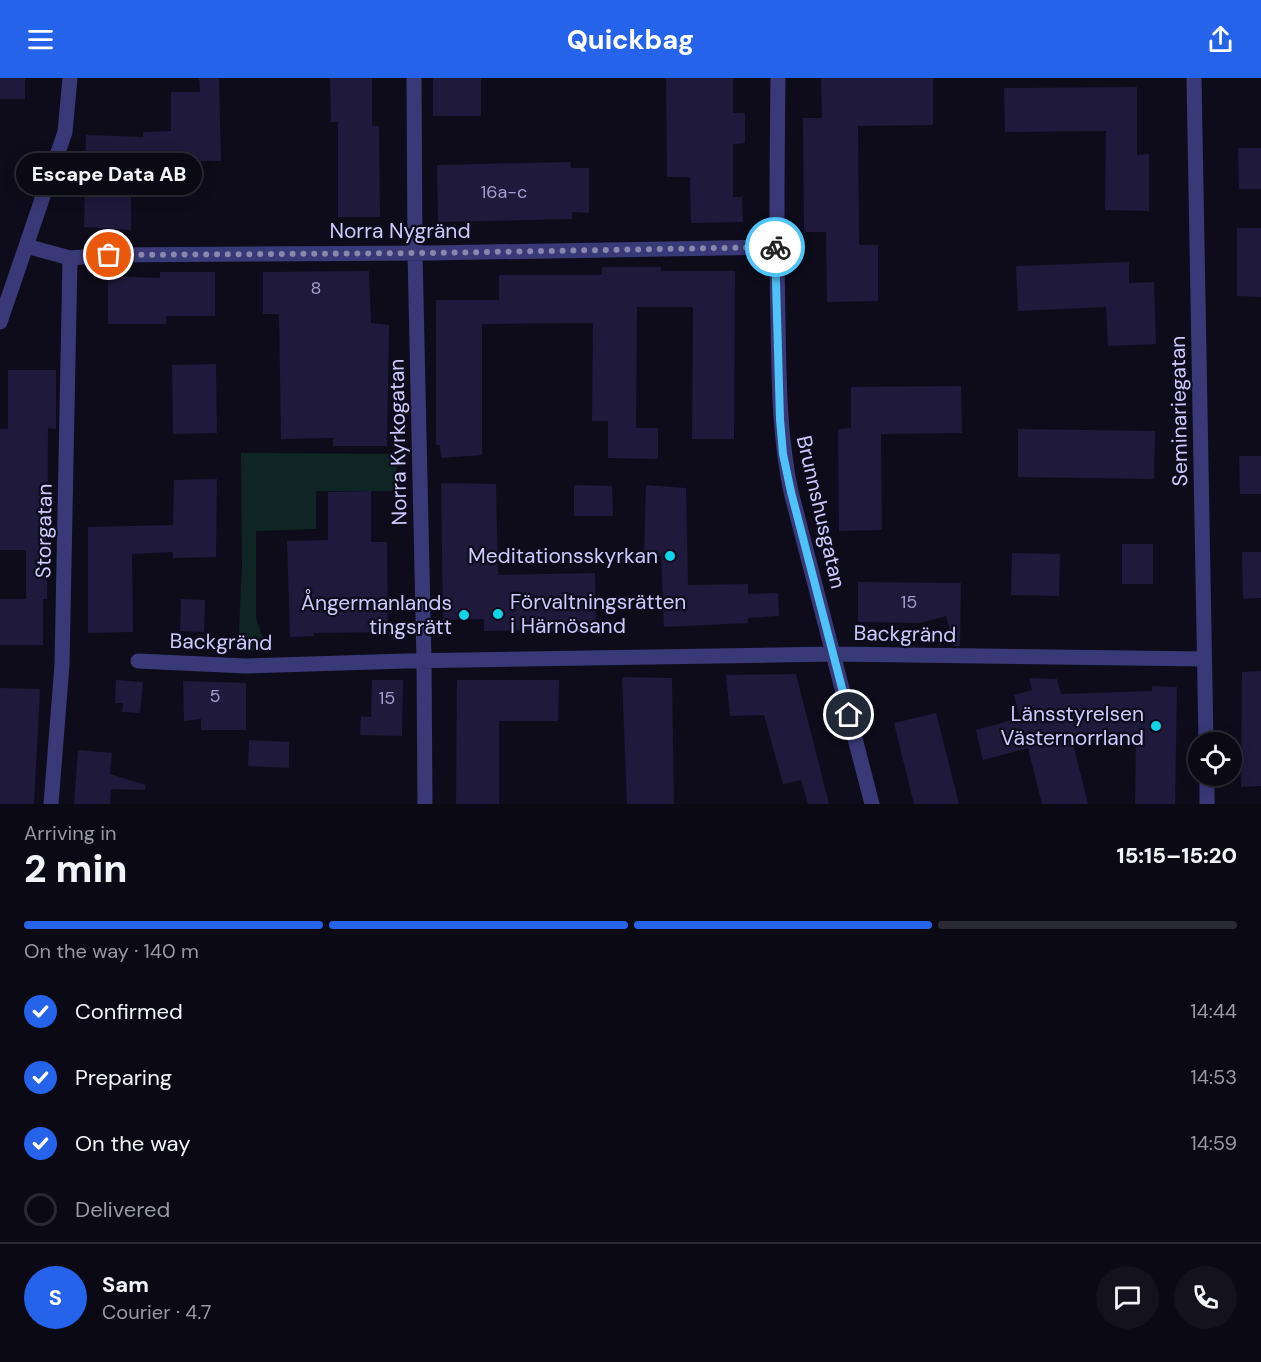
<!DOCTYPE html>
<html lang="en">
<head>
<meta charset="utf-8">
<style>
	body { margin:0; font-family:"DM Sans",sans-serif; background:#13121d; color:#f1f3f6; height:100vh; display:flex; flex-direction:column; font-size:22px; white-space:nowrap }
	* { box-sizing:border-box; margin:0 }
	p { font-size:20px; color:#999aa0 }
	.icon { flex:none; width:33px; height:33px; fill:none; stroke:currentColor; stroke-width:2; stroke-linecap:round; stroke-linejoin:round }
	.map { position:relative; height:726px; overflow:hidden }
	.details { display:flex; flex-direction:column; background:#0a0914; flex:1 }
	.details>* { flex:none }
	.tools { position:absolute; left:1188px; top:654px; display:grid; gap:12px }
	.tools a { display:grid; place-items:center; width:54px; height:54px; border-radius:50%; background:#0a0914; box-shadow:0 3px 15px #0003,0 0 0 2px #2a2a34; font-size:30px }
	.pin { position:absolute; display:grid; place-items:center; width:51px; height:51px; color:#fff; margin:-26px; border:3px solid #fff; border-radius:50%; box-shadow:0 2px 6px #0007 }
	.courier { position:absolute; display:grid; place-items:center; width:60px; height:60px; margin:-30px; border:4px solid #4fc3f7; border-radius:50%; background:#fff; color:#222; box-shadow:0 2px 8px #0007 }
	.bubble { position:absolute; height:42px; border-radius:21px; background:#0a0914; box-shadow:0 3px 15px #0003,0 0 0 2px #2a2a34; font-size:20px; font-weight:800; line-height:42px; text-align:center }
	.summary em { font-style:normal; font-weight:800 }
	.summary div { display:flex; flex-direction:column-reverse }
	.summary { display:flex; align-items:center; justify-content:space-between; height:102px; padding:0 24px }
	h1 { font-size:39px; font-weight:800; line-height:45px }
	.bar { display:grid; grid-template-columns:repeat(4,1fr); gap:9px 6px; align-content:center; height:72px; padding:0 24px }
	.bar i { height:8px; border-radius:4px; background:#2a2a34 }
	.bar .on { background:#2563eb }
	.bar p { grid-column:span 4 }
	.line { display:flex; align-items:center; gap:15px; padding:0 24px; border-top:2px solid #2a2a34 }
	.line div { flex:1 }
	.round { display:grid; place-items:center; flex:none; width:63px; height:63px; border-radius:32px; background:#13121d }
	ol { padding:0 24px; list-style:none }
	li { display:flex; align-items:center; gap:18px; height:66px }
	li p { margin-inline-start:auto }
	li .icon { padding:6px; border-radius:50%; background:#2563eb; color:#fff; stroke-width:4 }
	li:last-child { color:#999aa0 }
	li i { width:33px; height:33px; border:3px solid #2a2a34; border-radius:50% }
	header { display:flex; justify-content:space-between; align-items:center; height:78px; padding:0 24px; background:#2563eb; color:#fff; font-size:27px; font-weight:800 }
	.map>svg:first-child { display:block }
	.green { fill:#0f2523 }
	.building { fill:#1f193b }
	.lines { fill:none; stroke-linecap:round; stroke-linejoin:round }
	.minor { stroke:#3a3978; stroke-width:15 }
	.done { stroke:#8a87ad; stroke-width:6; stroke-dasharray:0 10.8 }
	.route { stroke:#4fc3f7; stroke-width:8 }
	.poi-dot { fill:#0bd5e6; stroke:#0e0c1b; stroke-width:2 }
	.labels { text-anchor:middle; stroke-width:4.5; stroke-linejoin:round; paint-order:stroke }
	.number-label { font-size:18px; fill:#a29dcc }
	.street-label { font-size:21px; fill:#cdc9fc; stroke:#0e0c1b }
	.poi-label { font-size:21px; fill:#cdc9fc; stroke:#0e0c1b; text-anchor:end }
</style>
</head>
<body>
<header><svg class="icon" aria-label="menu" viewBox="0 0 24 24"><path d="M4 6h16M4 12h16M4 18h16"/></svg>Quickbag<svg class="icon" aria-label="share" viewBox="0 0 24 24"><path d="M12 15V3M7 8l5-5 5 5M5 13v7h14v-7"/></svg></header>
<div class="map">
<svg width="1261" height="726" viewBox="0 0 1261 726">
	<rect width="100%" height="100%" fill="#0e0c1b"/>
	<path class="green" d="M241,375L397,376L396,413H316V451L256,453V540L267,573H238L242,488Z"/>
	<path class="building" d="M0,0H25V21H0Z
		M199,0H219L221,83H171V73L131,75V152L84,149L86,57L143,59V54L171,53V14H200Z
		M330,0H372V48H379L380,139H338V44H331Z
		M433,0H481V38H433Z
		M666,0H733V35H745V65L733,66V119H742L743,144L691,145L690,99H667Z
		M821,0H933V47L858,48L859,167H878V223L827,224L826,154H804L803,40H822Z
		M1137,9V77L1149,76V133L1105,132L1106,53L1005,54L1004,10Z
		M1238,70H1261V111H1239Z
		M570,84L571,90H589V135L572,134V141L438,144L437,87Z
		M1237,150H1261V219L1237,218Z
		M1129,184V205L1154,204L1156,266L1108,268L1106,229L1018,233L1016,188Z
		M602,189H661V193H735L734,361H692L693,229H637L636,350H658V381L608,380V343H592L593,245L482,246V377L441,380L440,367H436V222H499V197H602Z
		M369,193L371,245L389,247L387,368H333V360L281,361L279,236H263V194Z
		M160,194H215V238H166V246H108V198L160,200Z
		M216,286L217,355L173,356L172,287Z
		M8,292H56V351L48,350L47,521H43V567H0V521H26V472H0V351H8Z
		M961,308L962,355L881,356L882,452L839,453L838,351L851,350V309Z
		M1018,351L1155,353L1154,401L1018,399Z
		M1239,378H1261V416H1240Z
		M217,401L216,479L173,480V474L132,476L133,554L88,555V449L173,447L174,402Z
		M441,405L496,406L498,497L595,495L596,551L484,553V541L443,542Z
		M574,407L612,408L613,438H574Z
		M646,407L686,410L688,507L748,506V516L778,515L779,538L748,540V545L664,549L661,478L644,477Z
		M371,413V464H387L388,554L313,555L314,558L290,559L287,463L328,462V414Z
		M1122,466H1153V506H1122Z
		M1242,474H1261V520L1243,521Z
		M1012,475L1060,476L1059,518L1011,517Z
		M858,504L961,505L960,568H954L946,538L920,545L858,544Z
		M181,521L205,522L204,554L180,553Z
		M1261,593V708L1241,709L1242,594Z
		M796,596L829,726H808L801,702L783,706L764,637L730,638L726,597Z
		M622,599L672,600L674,726H627Z
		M1029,600L1057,601L1061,616L1152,613V608L1177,609L1175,726H1135L1136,660L1072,661L1088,726H1042L1028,670L983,682L976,652L1020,640L1014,617L1032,612Z
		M116,602L143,604L140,635L122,634L123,625H115Z
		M372,602H403L402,658L360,657L361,638L371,639Z
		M457,602H559L558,643H499V726H456Z
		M183,603L246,605V652H201V641L184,643Z
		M0,610L40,611L34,726H0Z
		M936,635L959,726H914L894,645Z
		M249,662L289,664V690L248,688Z
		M78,672L112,675L110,696L146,707L145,712L111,711L110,726H74Z"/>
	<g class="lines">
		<path class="minor" d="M414,0L415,174L424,583L425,726
			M778,0C777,81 776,161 778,242C779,300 779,357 791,414L872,726
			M1194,0L1206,664
			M26,168L70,180L109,177L430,175L776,169
			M0,244L65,54L70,0
			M138,583L245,588L406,583L834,576L1204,581
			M1207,698V726
			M51,726L62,587L70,180"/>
	</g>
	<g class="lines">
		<path class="done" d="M109,177L430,175L775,169"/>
		<path class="route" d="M775,169L780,341L783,376L791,414L849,637"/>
	</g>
	<g class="poi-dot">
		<circle cx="670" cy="478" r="6"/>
		<circle cx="498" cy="536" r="6"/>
		<circle cx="464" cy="537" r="6"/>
		<circle cx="1156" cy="648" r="6"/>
	</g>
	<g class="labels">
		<g class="number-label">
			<text x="504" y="120">16a-c</text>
			<text x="316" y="216">8</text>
			<text x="909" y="530">15</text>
			<text x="215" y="624">5</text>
			<text x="387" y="626">15</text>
		</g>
		<g class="street-label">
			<text x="400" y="160">Norra Nygränd</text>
			<text transform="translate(1179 333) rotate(-91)" y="7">Seminariegatan</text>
			<text transform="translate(398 364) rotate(-91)" y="7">Norra Kyrkogatan</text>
			<text transform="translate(821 434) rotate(77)" y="7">Brunnshusgatan</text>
			<text transform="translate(44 453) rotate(-89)" y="7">Storgatan</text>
			<text transform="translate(905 556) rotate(1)" y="7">Backgränd</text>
			<text transform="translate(221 564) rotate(1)" y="7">Backgränd</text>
		</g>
		<g class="poi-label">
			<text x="658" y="485">Meditationsskyrkan</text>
			<text x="510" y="531" text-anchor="start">Förvaltningsrätten<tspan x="510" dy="24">i Härnösand</tspan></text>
			<text x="452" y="532">Ångermanlands<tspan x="452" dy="24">tingsrätt</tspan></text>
			<text x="1144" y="643">Länsstyrelsen<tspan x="1144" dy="24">Västernorrland</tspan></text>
		</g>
	</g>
</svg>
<div class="tools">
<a><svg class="icon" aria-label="locate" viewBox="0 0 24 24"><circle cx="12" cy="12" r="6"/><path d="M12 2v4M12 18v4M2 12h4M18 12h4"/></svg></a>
</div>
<div class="pin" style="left:109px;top:177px;background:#ea580c"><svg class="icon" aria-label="bag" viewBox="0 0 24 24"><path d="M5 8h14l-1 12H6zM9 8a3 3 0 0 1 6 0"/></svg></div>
<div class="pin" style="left:849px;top:637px;background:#1f2937"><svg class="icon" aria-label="home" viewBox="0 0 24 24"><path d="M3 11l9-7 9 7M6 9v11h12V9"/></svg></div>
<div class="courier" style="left:775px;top:169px"><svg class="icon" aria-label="bike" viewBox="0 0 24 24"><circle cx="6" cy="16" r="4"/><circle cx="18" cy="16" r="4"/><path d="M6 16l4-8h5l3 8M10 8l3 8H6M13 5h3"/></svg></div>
<div class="bubble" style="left:16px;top:75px;width:186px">Escape Data AB</div>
</div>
<section class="details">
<div class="summary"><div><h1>2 min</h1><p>Arriving in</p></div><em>15:15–15:20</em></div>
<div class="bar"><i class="on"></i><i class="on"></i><i class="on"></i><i></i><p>On the way · 140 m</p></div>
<ol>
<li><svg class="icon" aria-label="check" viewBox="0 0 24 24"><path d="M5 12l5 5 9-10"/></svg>Confirmed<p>14:44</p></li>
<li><svg class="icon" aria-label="check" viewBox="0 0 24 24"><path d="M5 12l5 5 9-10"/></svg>Preparing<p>14:53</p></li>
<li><svg class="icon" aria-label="check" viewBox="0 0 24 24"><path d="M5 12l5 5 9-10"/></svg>On the way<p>14:59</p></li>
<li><i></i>Delivered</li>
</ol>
<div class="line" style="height:108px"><b class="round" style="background:#2563eb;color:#fff">S</b><div><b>Sam</b><p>Courier · 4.7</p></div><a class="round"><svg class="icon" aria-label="chat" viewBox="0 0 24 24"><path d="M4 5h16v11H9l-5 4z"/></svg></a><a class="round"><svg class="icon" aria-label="phone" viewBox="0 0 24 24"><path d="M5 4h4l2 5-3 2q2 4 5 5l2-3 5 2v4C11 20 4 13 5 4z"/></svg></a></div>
</section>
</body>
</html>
